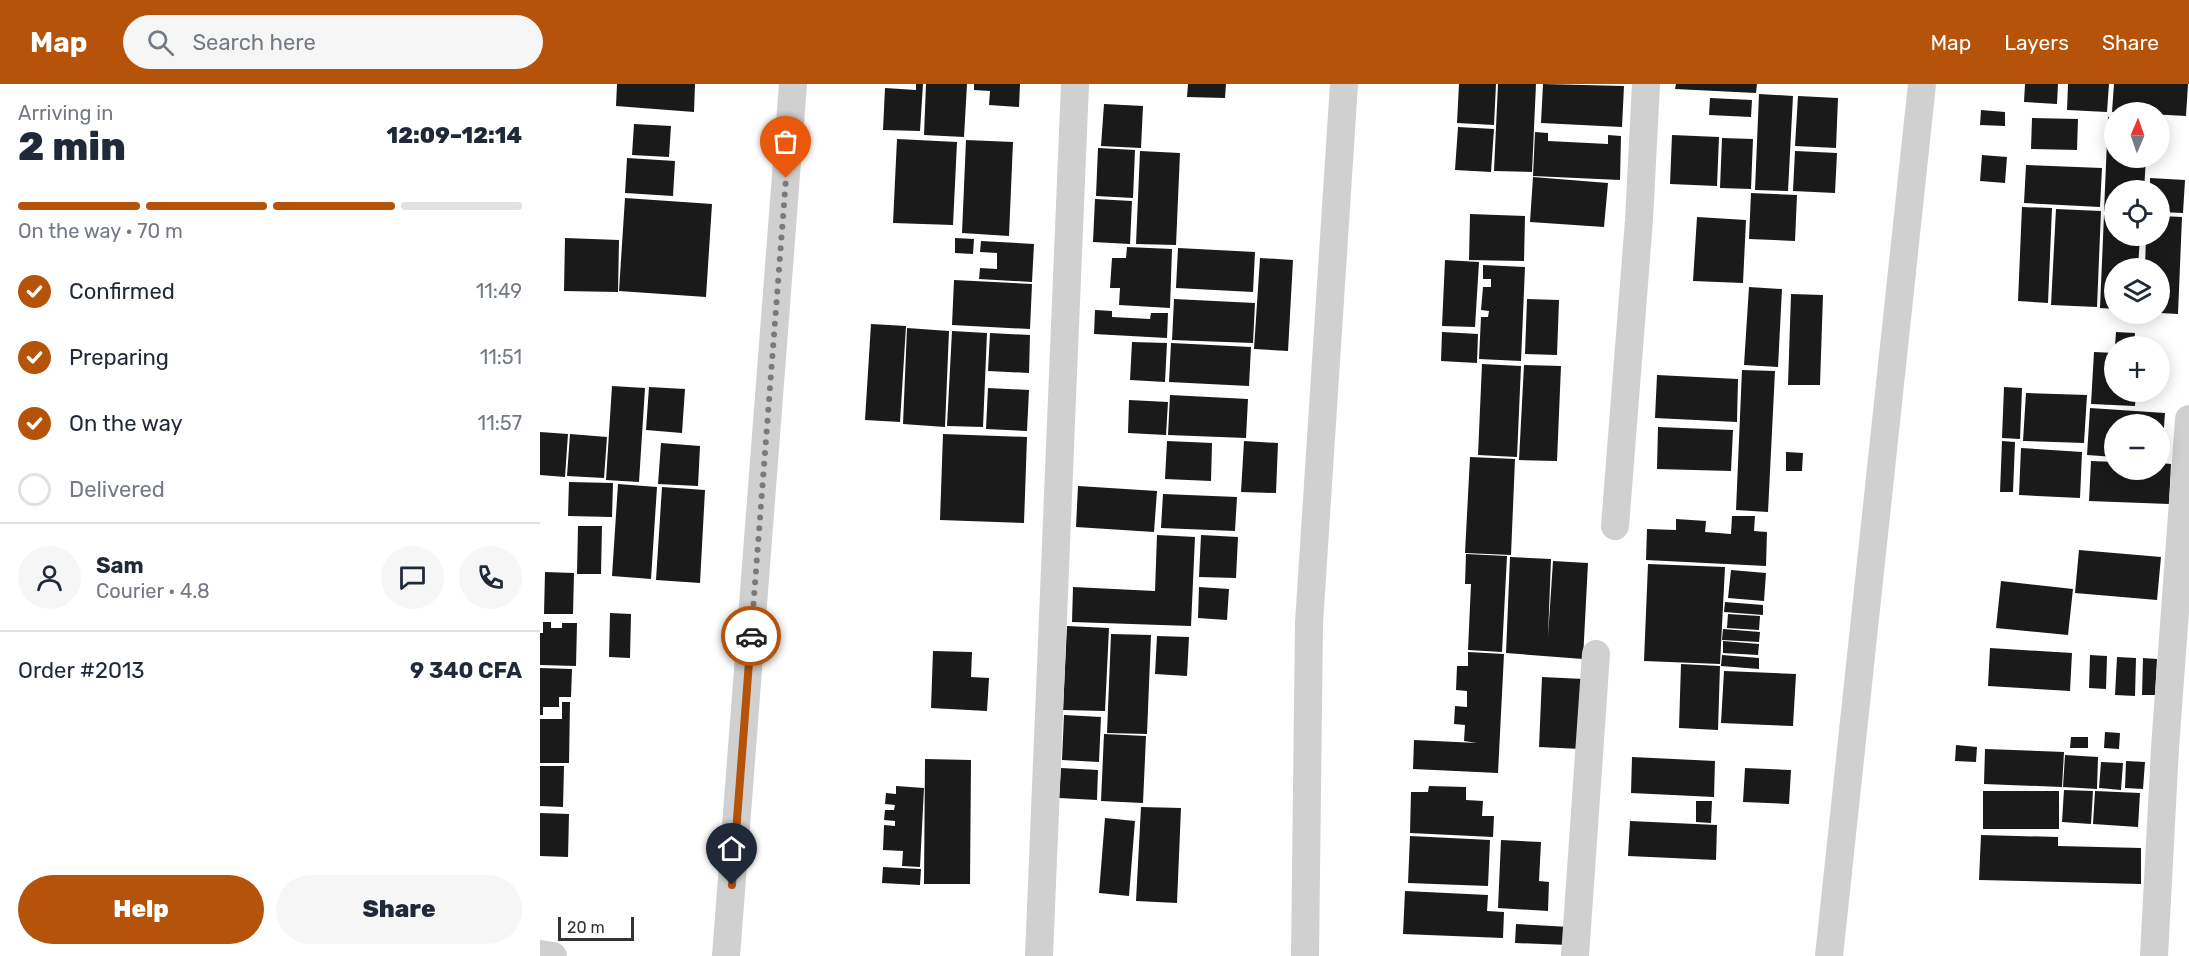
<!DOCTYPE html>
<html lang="en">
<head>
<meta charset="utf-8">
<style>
	body { margin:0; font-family:Rubik,sans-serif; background:#f6f6f7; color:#1f2937; height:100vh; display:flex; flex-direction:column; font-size:22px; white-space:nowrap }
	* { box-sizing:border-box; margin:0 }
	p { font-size:20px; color:#747a83 }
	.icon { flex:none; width:33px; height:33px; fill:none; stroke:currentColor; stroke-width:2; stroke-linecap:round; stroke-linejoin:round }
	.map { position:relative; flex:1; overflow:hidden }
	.drawer { display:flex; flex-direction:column; background:#fff; width:540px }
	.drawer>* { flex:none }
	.needle { width:39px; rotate:2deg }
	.tools { position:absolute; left:1564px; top:18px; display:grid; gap:12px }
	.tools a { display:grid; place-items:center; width:66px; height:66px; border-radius:50%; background:#fff; box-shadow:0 3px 15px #0003; font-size:30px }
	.scale { position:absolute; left:18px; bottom:15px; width:76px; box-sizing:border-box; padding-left:6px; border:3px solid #333; border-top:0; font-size:16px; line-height:21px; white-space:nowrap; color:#333; -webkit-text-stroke:4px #fff; paint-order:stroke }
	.pin { position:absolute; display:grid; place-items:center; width:51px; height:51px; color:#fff; margin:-62px -26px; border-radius:50% 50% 50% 0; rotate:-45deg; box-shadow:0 0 6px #0007 }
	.pin .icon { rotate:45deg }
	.courier { position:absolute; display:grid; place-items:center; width:60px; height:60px; margin:-30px; border:4px solid #b45309; border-radius:50%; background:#fff; color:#222; box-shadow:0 2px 8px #0007 }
	.headline em { font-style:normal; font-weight:800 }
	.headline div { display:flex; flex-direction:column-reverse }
	.headline { display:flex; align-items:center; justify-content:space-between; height:102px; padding:0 18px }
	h1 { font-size:39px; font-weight:800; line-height:45px }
	.bar { display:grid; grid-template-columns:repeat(4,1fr); gap:9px 6px; align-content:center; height:72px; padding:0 18px }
	.bar i { height:8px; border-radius:4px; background:#e0e1e3 }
	.bar .on { background:#b45309 }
	.bar p { grid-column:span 4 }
	.line { display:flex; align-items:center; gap:15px; padding:0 18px; border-top:2px solid #e0e1e3 }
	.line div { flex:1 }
	.round { display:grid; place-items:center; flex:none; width:63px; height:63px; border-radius:32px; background:#f6f6f7 }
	ol { padding:0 18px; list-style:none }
	li { display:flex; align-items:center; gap:18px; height:66px }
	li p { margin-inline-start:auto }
	li .icon { padding:6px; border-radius:50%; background:#b45309; color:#fff; stroke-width:4 }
	li:last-child { color:#747a83 }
	li i { width:33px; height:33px; border:3px solid #e0e1e3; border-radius:50% }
	.action { display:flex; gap:12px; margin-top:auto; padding:12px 18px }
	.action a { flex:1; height:69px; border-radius:36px; background:#b45309; color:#fff; font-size:24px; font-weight:800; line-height:69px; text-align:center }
	.action a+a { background:#f6f6f7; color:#1f2937 }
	header { display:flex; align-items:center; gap:36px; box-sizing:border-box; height:84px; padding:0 30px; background:#b45309; color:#fff }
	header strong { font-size:28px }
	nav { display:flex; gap:33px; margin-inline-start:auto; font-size:21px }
	.search { width:420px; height:54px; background:#f6f6f7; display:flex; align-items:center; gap:15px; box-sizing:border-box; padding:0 21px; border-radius:33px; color:#747a83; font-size:22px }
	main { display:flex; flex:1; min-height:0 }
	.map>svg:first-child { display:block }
	.building { fill:#1a1a1a }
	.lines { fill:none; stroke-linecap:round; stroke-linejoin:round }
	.minor { stroke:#d0d0d0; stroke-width:28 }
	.done { stroke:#7a7a7a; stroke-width:6; stroke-dasharray:0 10.8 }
	.route { stroke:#b45309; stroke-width:8 }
</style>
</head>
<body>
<header>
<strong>Map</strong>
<div class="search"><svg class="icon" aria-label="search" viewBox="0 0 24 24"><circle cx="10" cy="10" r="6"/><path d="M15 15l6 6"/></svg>Search here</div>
<nav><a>Map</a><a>Layers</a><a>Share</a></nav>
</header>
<main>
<section class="drawer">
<div class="headline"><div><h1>2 min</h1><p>Arriving in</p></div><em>12:09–12:14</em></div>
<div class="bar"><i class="on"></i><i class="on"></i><i class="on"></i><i></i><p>On the way · 70 m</p></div>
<ol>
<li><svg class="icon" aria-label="check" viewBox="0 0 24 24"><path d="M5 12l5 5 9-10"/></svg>Confirmed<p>11:49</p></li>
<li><svg class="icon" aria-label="check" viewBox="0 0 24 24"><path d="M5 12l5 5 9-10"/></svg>Preparing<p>11:51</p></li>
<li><svg class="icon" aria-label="check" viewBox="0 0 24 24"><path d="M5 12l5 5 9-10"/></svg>On the way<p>11:57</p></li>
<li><i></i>Delivered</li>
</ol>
<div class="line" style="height:108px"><a class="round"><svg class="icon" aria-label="person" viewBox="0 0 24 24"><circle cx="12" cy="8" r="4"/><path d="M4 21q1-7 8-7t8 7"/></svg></a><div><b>Sam</b><p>Courier · 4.8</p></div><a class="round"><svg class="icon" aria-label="chat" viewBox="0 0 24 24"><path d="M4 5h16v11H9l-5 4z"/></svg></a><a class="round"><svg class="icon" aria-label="phone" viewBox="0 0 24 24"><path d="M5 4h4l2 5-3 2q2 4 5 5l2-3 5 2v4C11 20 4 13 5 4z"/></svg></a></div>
<div class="line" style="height:78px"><div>Order #2013</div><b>9 340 CFA</b></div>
<div class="action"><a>Help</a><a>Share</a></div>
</section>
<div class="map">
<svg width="1649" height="872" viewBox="0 0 1649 872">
	<rect width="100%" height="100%" fill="#fff"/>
	<path class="building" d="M77,0H155L154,28L76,22Z
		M376,0H383L380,47L343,46L345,4L376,6Z
		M386,0H427L424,53L384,51Z
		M434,0H480L479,23L449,21L450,7L434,6Z
		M648,0H686L685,14L647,13Z
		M919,0H956L954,41L917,39Z
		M958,0H996L992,88L954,87Z
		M1003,0L1084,2L1082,43L1001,39Z
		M1136,0H1217L1216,9L1135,5Z
		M1485,0H1518L1517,20L1484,18Z
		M1528,0H1569L1567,28L1527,26Z
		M1574,0H1648L1646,32L1572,28Z
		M1219,10L1253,12L1248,107L1215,106Z
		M1258,12L1298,14L1296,64L1255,62Z
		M1170,14L1212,16L1211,33L1169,31Z
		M564,20L603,22L601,64L561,62Z
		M1441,26L1465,28V42L1440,41Z
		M1568,33H1575V74H1606L1604,106H1575V129L1564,128Z
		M1492,34L1538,35L1537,66L1491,65Z
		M94,40L131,42L129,73L92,71Z
		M918,43L954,45L951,88L915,86Z
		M995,48L1008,49V57L1068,60V51L1081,52L1080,96L993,92Z
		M1132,51L1179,53L1177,102L1130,100Z
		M1182,54L1213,55L1211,105L1180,104Z
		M357,55L417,58L413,141L353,139Z
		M426,56L473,58L469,152L422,149Z
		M558,64L595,66L593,114L556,112Z
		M600,67L640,69L636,161L596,160Z
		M1255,67L1297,69L1295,109L1253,107Z
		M1442,71L1467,73L1465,99L1440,97Z
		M87,74L135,77L133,112L85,109Z
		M1486,81L1562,84L1560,123L1484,119Z
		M993,93L1068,99L1064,143L990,138Z
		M1610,94L1645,96L1643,129L1620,128V106H1610Z
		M1211,109L1257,111L1255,157L1209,155Z
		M85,114L172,120L166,213L79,207Z
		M555,115L592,117L590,160L553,158Z
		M1482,123L1512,124L1508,219L1478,217Z
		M1516,125L1561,127L1557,223L1511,221Z
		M930,130L985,132L984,177L929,176Z
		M1564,131H1575V152H1600L1598,184H1575V225L1560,224Z
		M1620,132L1642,133L1638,230L1620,229V184H1605L1606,152H1620Z
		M1157,133L1206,136L1203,199L1153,197Z
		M25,154L79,156L78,208L24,207Z
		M415,154L434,155L433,170L415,169Z
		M441,157L494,160L492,198L439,195L440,184L457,185V169L440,168Z
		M587,163L632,165L630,224L579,221L580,204H570L572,174H586Z
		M638,164L715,168L713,208L636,204Z
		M720,174L753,176L748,267L714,265Z
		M905,176L939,178L935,243L902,242Z
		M943,181L985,183L981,277L939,275L941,233H948L949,227L941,226L943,203H951V195H943Z
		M414,196L492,200L490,245L412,241Z
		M1209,203L1242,205L1238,283L1204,281Z
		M1251,210L1283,211L1280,301H1248Z
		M634,215L715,219L713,259L632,256Z
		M987,215L1019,216L1017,271L985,270Z
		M555,226L572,227V233L610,235L611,229H628L627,254L554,250Z
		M331,240L366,242L360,338L325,336Z
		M367,244L409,247L405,343L363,340Z
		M412,247L447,249L443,343L407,342Z
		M902,248L938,250L937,279L901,277Z
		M1576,248L1595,249L1594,262H1575Z
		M450,249L490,251L489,289L448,287Z
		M592,258L627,259L625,298L590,296Z
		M631,259L711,263L709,302L629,298Z
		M1554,268L1575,269V308H1596L1595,322L1551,320Z
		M942,280L981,282L977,373L938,371Z
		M984,281L1021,282L1017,377L979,376Z
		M1202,286L1235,287L1228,428L1196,426Z
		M1117,291L1198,295L1197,338L1115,334Z
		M72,302L105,304L99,398L66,396Z
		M109,303L145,305L142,349L106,346Z
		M1464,303L1482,304L1480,355L1462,354Z
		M448,304L489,306L487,347L446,345Z
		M1486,309L1547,311L1544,359L1483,357Z
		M630,311L708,315L706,354L628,351Z
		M589,316L628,318L626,351L588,349Z
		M1550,324L1625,329L1622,371L1620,340H1575V373L1547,371Z
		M1118,343L1193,346L1191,387L1117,385Z
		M0,348L28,350L25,393L0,391Z
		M30,350L67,353L64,394L27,392Z
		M403,350L487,353L484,439L400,436Z
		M627,357L672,359L671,397L625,395Z
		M704,357L738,359L736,409L701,408Z
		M1462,357L1475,358L1473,408H1460Z
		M121,359L160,362L158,402L118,400Z
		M1481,364L1542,368L1540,414L1479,411Z
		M1246,368L1263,369L1262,387H1246Z
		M930,373L975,375L971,471L925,469Z
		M1551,377L1575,378V386H1620V379L1631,380L1629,420L1549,417Z
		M29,398L73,399L72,433L28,432Z
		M78,400L117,403L111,495L72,492Z
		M538,402L617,407L614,448L536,443Z
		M122,403L165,406L160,499L116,496Z
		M623,410L697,413L695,447L621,444Z
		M1192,432H1215L1214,447L1227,448L1226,482L1106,476L1107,445L1136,446V435L1166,437L1165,448L1191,450Z
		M38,442H62L61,490H37Z
		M617,451L655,453L651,542L532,538L533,503L615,507Z
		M661,451L698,453L696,494L659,493Z
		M1539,466L1621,473L1617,516L1535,509Z
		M926,470L967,472L962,568L928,566L931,500H925Z
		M970,473L1011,475L1008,553L1013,477L1048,479L1043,575L966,569Z
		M1108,480L1185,483L1180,580L1104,577Z
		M1191,486L1226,489L1224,517L1188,514Z
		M5,488L34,489L33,530H4Z
		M1461,497L1533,505L1528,551L1456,544Z
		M659,503L689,505L687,536L658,534Z
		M1185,518L1223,521V531L1184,528Z
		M70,529L91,530L90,574L69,573Z
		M1188,530L1220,532L1219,546L1187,544Z
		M3,538H11V544H22V539H37L36,582L0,581V549H3Z
		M527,542L569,544L565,627L523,626Z
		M1183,545L1220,548L1219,558L1182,556Z
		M571,550L611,551L607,650L567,649Z
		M617,552L649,553L647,592L615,590Z
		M1183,557L1219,560L1218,571L1183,569Z
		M1450,564L1532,569L1530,607L1448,602Z
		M393,567L432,568L431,593L449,594L447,627L391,624Z
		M928,568L964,570L958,689L873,685L874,656L937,659L924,657L925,641L914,640L915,622L927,623V607L916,606L917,582H928Z
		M1182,571L1219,574V585L1181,582Z
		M1550,571L1567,572L1566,605L1549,604Z
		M1577,573L1596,574L1595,612L1575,611Z
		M1603,574L1617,575L1615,611H1602Z
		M1141,580L1180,582L1178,646L1139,644Z
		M0,584L32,585L31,613H19V623H3V631H0Z
		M1184,587L1256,590L1253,642L1181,639Z
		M1002,593L1044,595L1041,665L999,663Z
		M22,618H30L29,679H0V635H22Z
		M524,631L561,633L559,678L522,676Z
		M1565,648L1580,649L1579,665L1564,664Z
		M564,650L606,652L603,719L561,717Z
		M1531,653H1548V664H1530Z
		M1416,661L1437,663L1436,678L1415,677Z
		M1445,665L1524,668L1522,703L1444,700Z
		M1525,671L1558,673L1557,705L1523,703Z
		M1092,673L1175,677L1174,713L1091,709Z
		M385,675L431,676L430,800H384Z
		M1586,677L1605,678L1603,705L1585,704Z
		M1561,678L1583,679L1581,706L1559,704Z
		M0,682H24L23,723L0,722Z
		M521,684L558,686L557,716L519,714Z
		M1205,684L1251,686L1249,720L1203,718Z
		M356,702L384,704L380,783L362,782L363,767L343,766L344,741L355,742V737L344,736L345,726H354L355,721L345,720L346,709L356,710Z
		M889,702L926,703V716L943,717L942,732H954L953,753L870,749L871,708H888Z
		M1524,706L1553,707L1551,740L1522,738Z
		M1443,707H1519V745H1443Z
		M1555,707L1600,709L1598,743L1553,740Z
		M1156,717H1172L1171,739L1156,738Z
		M601,723L641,724L637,819L596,817Z
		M0,729L29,730L28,773L0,772Z
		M565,734L595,737L589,812L559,809Z
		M1090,737L1177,741L1176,776L1088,772Z
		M1441,751L1518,753V762L1601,764V800L1439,796Z
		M870,752L950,756L948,802L868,799Z
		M961,756L1001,758L999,797L1009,798L1008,827L958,824Z
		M343,783L381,785L380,801L342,799Z
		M865,807L948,811L947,827L964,828L963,854L863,850Z
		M976,840L1030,843L1029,861L975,859Z"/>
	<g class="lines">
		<path class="minor" d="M1075,442L1099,136L1106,0
			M0,870L13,872
			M186,872L253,0
			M499,872L535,0
			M765,872L769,539L804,0
			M1035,872L1056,570
			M1289,872L1382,0
			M1614,872L1625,664L1649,335"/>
	</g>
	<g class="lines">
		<path class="done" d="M211,552L246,94"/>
		<path class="route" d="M192,801L211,552"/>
	</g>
</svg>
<div class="tools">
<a><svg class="needle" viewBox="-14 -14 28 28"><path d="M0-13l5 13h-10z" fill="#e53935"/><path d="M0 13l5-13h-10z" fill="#747a83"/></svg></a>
<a><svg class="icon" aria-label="locate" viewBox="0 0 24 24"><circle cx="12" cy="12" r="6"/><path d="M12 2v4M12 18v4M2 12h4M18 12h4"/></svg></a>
<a><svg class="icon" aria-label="layers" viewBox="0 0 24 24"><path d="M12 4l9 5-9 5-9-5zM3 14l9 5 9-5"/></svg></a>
<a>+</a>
<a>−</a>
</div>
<div class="scale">20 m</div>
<div class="pin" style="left:246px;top:94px;background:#ea580c"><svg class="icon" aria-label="bag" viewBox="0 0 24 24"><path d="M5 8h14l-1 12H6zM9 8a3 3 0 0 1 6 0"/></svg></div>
<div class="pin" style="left:192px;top:801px;background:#1f2937"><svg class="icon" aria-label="home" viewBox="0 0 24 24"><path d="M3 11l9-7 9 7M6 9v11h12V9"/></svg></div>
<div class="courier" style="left:211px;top:552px"><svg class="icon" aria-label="car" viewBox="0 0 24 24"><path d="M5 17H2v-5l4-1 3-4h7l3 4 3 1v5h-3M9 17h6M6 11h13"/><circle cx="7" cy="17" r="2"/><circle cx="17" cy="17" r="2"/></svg></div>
</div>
</main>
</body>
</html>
